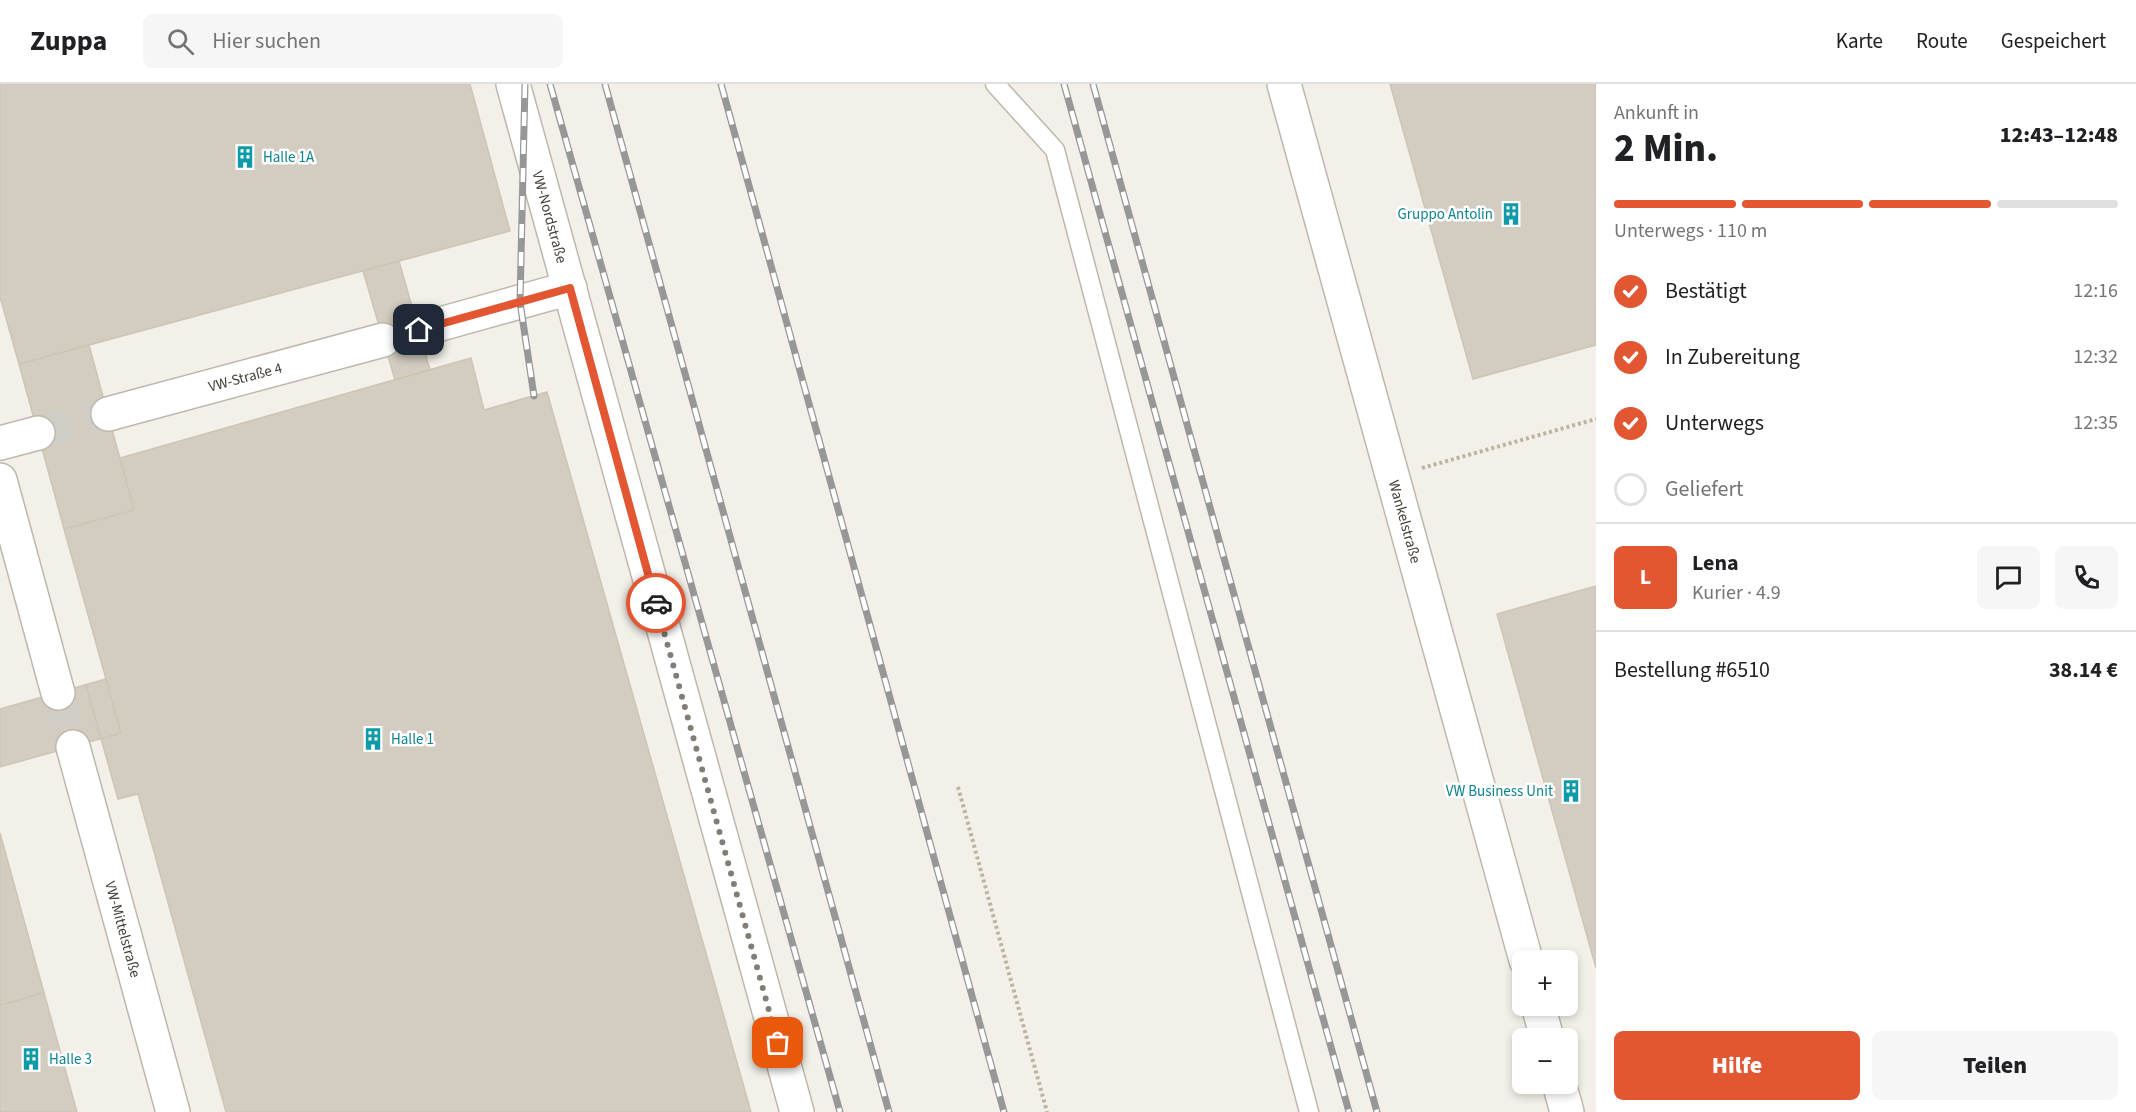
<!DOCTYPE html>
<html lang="de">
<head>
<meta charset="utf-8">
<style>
	body { margin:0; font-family:"Source Sans 3",sans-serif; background:#f6f6f6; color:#202124; height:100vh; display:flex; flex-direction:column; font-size:22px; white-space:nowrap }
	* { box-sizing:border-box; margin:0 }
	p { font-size:20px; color:#757577 }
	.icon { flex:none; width:33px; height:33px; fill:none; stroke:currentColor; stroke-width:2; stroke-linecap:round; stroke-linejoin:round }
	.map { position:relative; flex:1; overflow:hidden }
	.drawer { display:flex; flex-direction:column; background:#fff; width:540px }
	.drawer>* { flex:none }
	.fabs { position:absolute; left:1512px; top:866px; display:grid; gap:12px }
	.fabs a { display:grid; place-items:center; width:66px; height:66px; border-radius:9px; background:#fff; box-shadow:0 3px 9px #0003; font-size:30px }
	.pin { position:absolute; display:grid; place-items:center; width:51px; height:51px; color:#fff; margin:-26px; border-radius:12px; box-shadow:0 3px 9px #0006 }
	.courier { position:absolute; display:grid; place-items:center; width:60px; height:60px; margin:-30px; border:4px solid #e25631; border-radius:50%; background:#fff; color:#222; box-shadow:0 2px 8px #0007 }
	.summary em { font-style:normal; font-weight:800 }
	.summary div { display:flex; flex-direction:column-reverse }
	.summary { display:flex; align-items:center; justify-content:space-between; height:102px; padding:0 18px }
	h1 { font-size:39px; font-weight:800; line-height:45px }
	.bar { display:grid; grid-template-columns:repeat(4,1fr); gap:9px 6px; align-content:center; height:72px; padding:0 18px }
	.bar i { height:8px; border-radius:4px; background:#e0e0e0 }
	.bar .selected { background:#e25631 }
	.bar p { grid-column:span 4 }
	.line { display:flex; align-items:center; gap:15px; padding:0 18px; border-top:2px solid #e0e0e0 }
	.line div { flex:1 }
	.round { display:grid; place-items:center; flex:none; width:63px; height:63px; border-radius:9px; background:#f6f6f6 }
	ol { padding:0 18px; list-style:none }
	li { display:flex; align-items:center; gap:18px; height:66px }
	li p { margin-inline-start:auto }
	li .icon { padding:6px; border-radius:50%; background:#e25631; color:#fff; stroke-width:4 }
	li:last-child { color:#757577 }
	li i { width:33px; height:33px; border:3px solid #e0e0e0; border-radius:50% }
	.primary-button { display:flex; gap:12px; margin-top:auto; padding:12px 18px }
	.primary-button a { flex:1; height:69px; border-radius:9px; background:#e25631; color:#fff; font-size:24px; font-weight:800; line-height:69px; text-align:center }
	.primary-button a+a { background:#f6f6f6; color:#202124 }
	header { display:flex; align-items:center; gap:36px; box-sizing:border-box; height:84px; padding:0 30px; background:#fff; border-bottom:2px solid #e0e0e0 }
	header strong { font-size:28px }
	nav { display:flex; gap:33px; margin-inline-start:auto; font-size:21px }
	.search { width:420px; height:54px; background:#f6f6f6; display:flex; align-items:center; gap:15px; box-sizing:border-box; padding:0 21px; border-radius:9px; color:#757577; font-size:22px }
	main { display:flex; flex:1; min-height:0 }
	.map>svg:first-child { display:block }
	.building { fill:#d3ccc0; stroke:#cdc5b4; stroke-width:1.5 }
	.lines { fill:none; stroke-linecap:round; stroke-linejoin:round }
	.minor-tunnel { stroke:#d0cdc6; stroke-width:33; stroke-dasharray:33 16; stroke-linecap:butt }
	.service-casing { stroke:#bdb8ac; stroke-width:21 }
	.minor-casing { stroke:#bdb8ac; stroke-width:36 }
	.path { stroke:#bdb49f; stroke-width:4; stroke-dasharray:3 3; stroke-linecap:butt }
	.service { stroke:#fff; stroke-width:18 }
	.minor { stroke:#fff; stroke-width:33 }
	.rail-casing { stroke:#979797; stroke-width:7 }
	.rail { stroke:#fff; stroke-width:4.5; stroke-dasharray:14; stroke-linecap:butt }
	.done { stroke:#827e76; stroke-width:6; stroke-dasharray:0 10.8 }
	.route { stroke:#e25631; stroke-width:8 }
	.labels { text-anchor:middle; stroke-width:5; stroke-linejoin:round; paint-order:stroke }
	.culture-label { font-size:15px; fill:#0d838f; stroke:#fff; text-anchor:start }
	.street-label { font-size:15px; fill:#454138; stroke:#fff }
</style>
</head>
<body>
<header>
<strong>Zuppa</strong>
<div class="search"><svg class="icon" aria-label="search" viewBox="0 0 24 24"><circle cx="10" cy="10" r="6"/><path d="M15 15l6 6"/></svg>Hier suchen</div>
<nav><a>Karte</a><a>Route</a><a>Gespeichert</a></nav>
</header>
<main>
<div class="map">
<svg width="1596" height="1028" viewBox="0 0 1596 1028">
	<rect width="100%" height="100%" fill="#f3f0e9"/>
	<path class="building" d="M0,0H470L510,147L19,280L0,213Z
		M1390,0H1596V261L1473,295Z
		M399,177L430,286L395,296L363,187Z
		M89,261L134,426L64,445L19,280Z
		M471,274L484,326L547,308L751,1028H226L138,710L118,715L86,601L106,595L64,445L134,426L120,374Z
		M1596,502V884L1497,530Z
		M106,595L121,649L0,683V625Z
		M0,749L44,909L0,921Z
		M44,909L77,1028H0V921Z"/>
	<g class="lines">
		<path class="minor-tunnel" d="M38,349L108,330
			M58,609L73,663"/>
		<g class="service-casing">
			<path id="service" d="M995,0L1055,66L1309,1028"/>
		</g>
		<g class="minor-casing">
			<g id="minor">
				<path id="s1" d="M513,0L797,1028"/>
				<path id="s2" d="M1284,0L1526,876"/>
				<path d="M419,246L570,204"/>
				<path id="s3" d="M108,330L383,256"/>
				<path d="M0,359L38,349"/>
				<path d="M0,396L58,609"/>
				<path id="s4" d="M73,663L173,1028"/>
				<path d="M1538,921L1547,954"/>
				<path d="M1559,999L1567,1028"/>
			</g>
		</g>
		<path class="path" d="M1422,384L1596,335
			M958,703L1047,1028"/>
		<use href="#service" class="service"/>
		<use href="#minor" class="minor"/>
		<g class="rail-casing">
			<path id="rail" d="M525,0L520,218L534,312
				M550,0L840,1028
				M605,0L889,1028
				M721,0L1004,1028
				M1064,0L1349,1028
				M1093,0L1377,1028"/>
		</g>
		<use href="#rail" class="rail"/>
	</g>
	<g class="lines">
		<path class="done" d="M656,519L778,959"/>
		<path class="route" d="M419,246L570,204L656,519"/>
	</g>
	<defs>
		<g id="building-bare" transform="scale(1.8)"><path d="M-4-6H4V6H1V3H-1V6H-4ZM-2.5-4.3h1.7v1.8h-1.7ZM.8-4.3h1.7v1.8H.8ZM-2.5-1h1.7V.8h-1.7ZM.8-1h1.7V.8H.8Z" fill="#0f9aa8" stroke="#fff" stroke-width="2.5" paint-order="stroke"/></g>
	</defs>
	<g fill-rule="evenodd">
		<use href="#building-bare" x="245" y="73"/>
		<use href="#building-bare" x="1511" y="130"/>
		<use href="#building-bare" x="373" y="655"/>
		<use href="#building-bare" x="1571" y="707"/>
		<use href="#building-bare" x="31" y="975"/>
	</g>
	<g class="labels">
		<g class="culture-label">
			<text x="263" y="78">Halle 1A</text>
			<text x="1493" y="135" text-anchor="end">Gruppo Antolin</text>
			<text x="391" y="660">Halle 1</text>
			<text x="1553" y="712" text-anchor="end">VW Business Unit</text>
			<text x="49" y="980">Halle 3</text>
		</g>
		<g class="street-label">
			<text dy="5" stroke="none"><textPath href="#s1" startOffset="138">VW-Nordstraße</textPath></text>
			<text dy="5" stroke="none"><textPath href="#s3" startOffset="142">VW-Straße 4</textPath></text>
			<text dy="5" stroke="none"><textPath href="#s2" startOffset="454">Wankelstraße</textPath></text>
			<text dy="5" stroke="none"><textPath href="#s4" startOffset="189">VW-Mittelstraße</textPath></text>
		</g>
	</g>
</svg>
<div class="fabs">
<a>+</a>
<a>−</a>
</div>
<div class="pin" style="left:778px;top:959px;background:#ea580c"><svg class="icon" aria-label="bag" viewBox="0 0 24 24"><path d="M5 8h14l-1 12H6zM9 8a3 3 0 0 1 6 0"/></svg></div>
<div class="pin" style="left:419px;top:246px;background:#1f2937"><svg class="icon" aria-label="home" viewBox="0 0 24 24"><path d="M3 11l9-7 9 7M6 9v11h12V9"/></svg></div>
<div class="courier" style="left:656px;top:519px"><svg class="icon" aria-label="car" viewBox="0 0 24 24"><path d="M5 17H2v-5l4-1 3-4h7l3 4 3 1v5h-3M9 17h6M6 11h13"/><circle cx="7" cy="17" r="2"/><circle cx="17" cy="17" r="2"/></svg></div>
</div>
<section class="drawer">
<div class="summary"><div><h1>2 Min.</h1><p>Ankunft in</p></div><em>12:43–12:48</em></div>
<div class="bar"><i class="selected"></i><i class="selected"></i><i class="selected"></i><i></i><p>Unterwegs · 110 m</p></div>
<ol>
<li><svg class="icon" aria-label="check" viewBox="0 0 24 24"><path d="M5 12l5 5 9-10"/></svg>Bestätigt<p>12:16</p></li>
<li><svg class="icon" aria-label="check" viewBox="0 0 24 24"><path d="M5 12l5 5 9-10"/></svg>In Zubereitung<p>12:32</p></li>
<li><svg class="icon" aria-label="check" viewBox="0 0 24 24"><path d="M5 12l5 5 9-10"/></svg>Unterwegs<p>12:35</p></li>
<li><i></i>Geliefert</li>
</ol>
<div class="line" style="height:108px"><b class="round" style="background:#e25631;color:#fff">L</b><div><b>Lena</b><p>Kurier · 4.9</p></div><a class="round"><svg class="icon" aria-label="chat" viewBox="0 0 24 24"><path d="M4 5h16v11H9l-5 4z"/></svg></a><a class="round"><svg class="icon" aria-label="phone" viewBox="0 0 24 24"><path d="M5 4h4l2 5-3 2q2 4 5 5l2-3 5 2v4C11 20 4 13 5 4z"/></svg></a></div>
<div class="line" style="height:78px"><div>Bestellung #6510</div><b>38.14 €</b></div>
<div class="primary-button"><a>Hilfe</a><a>Teilen</a></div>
</section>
</main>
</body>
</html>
